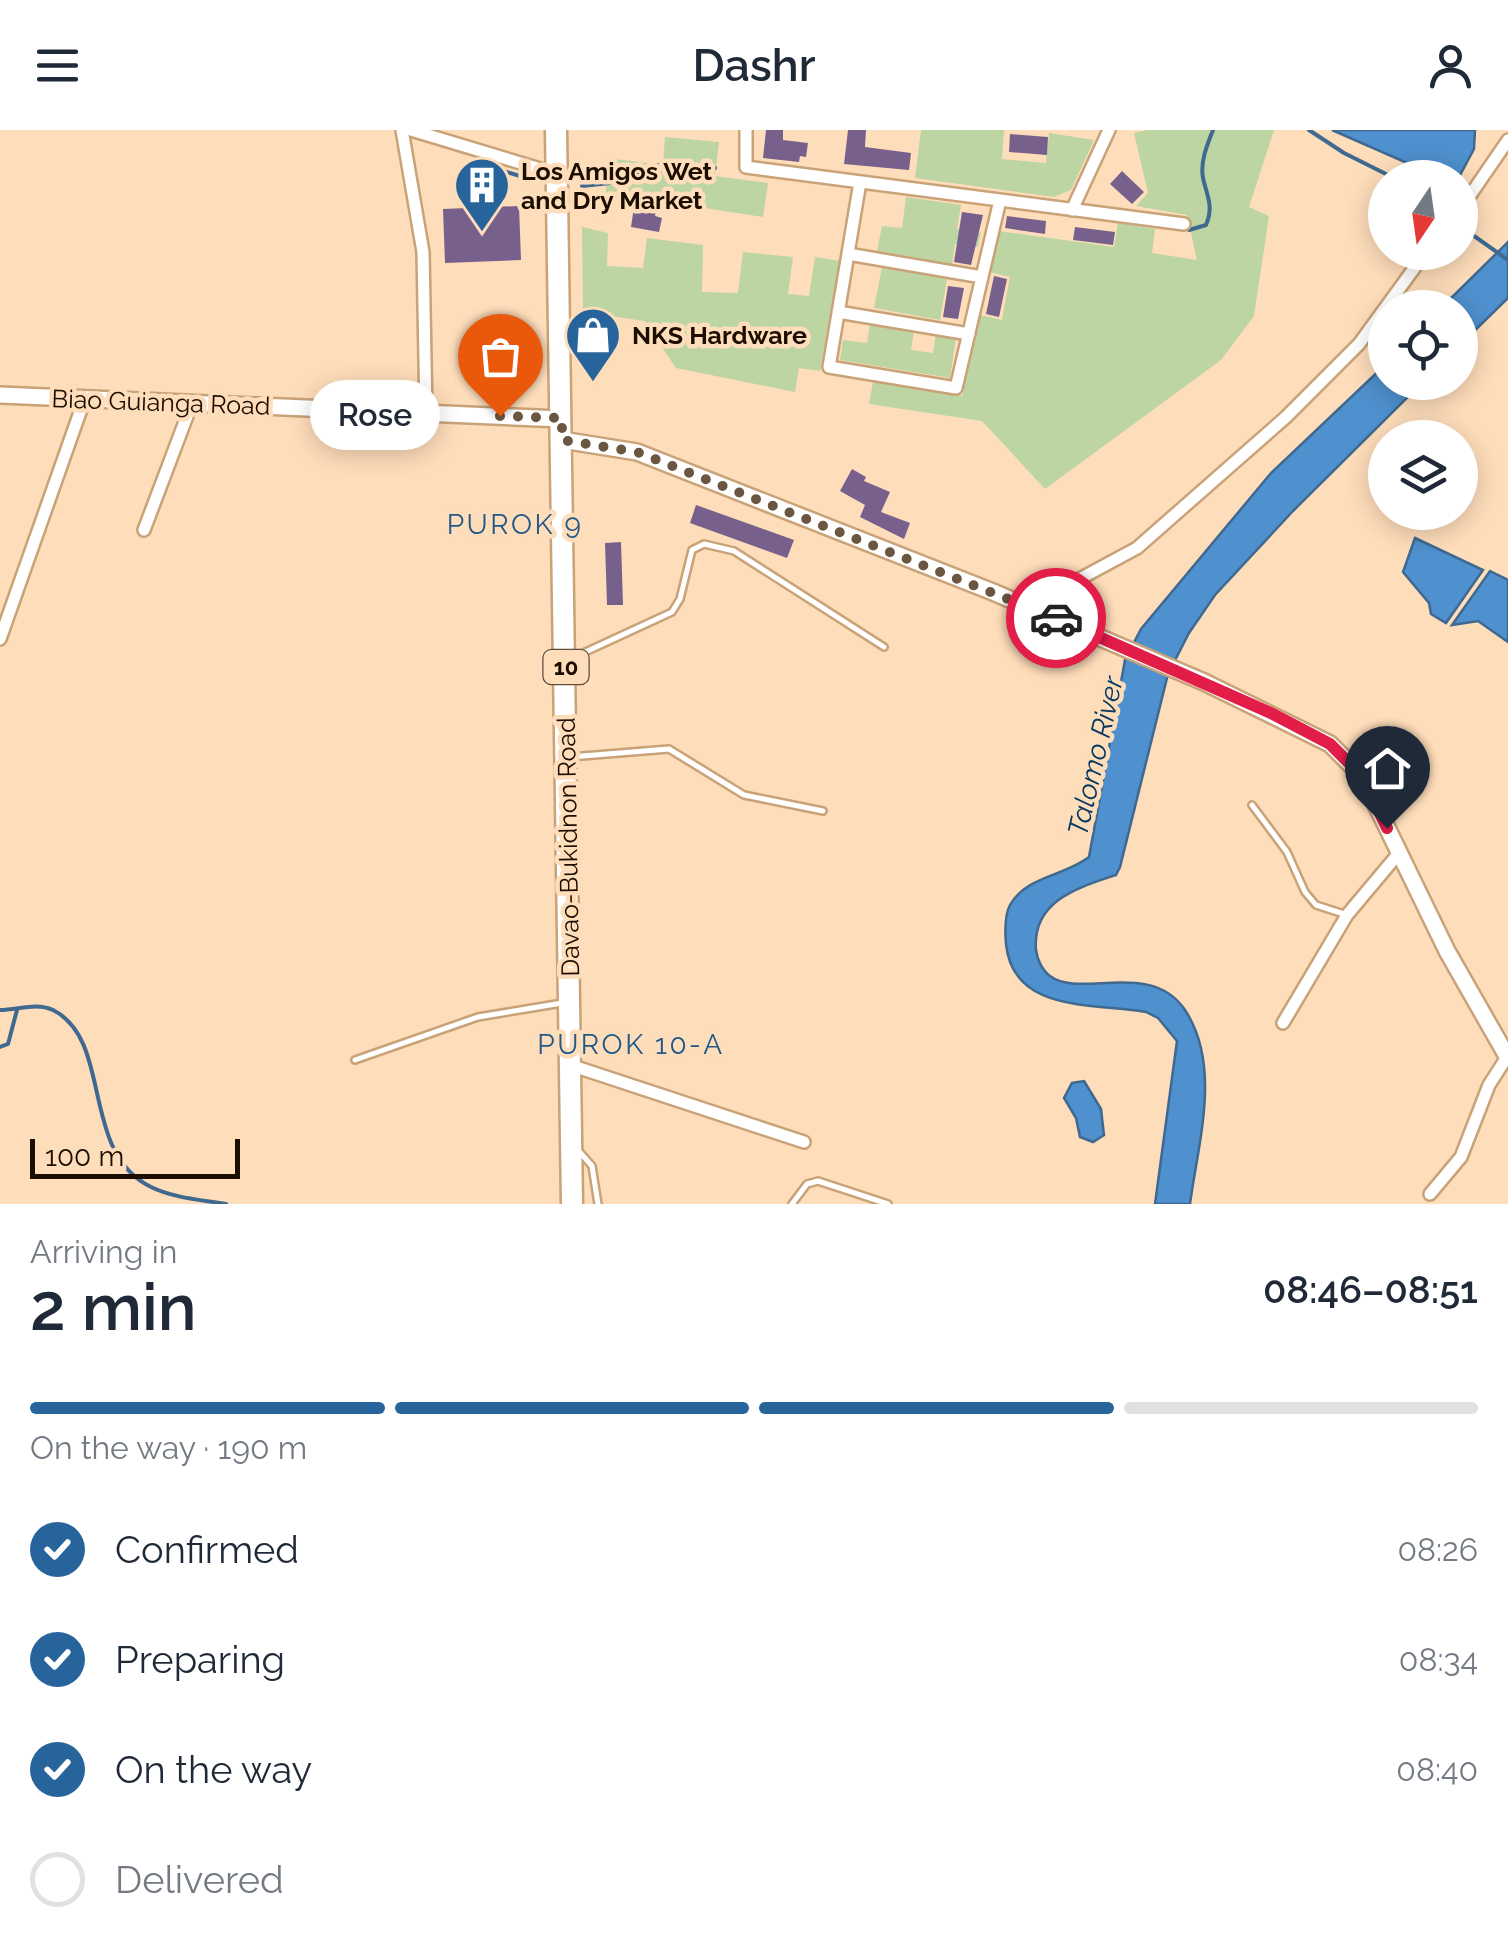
<!DOCTYPE html>
<html lang="en">
<head>
<meta charset="utf-8">
<style>
	body { margin:0; font-family:Raleway,sans-serif; background:#f2f2f3; color:#1f2937; height:100vh; display:flex; flex-direction:column; font-size:38px; white-space:nowrap }
	* { box-sizing:border-box; margin:0 }
	p { font-size:32px; color:#747a83 }
	.icon { flex:none; width:55px; height:55px; fill:none; stroke:currentColor; stroke-width:2; stroke-linecap:round; stroke-linejoin:round }
	.map { position:relative; height:1074px; overflow:hidden }
	.side { display:flex; flex-direction:column; background:#fff; flex:1 }
	.side>* { flex:none }
	.needle { width:65px; rotate:193deg }
	.buttons { position:absolute; left:1368px; top:30px; display:grid; gap:20px }
	.buttons a { display:grid; place-items:center; width:110px; height:110px; border-radius:50%; background:#fff; box-shadow:0 5px 25px #0003; font-size:50px }
	.scale { position:absolute; left:30px; bottom:25px; width:210px; box-sizing:border-box; padding-left:10px; border:5px solid #1b0d00; border-top:0; font-size:28px; line-height:35px; white-space:nowrap; color:#1b0d00; -webkit-text-stroke:8px #feddba; paint-order:stroke }
	.pin { position:absolute; display:grid; place-items:center; width:85px; height:85px; color:#fff; margin:-102px -42px; border-radius:50% 50% 50% 0; rotate:-45deg; box-shadow:0 0 10px #0007 }
	.pin .icon { rotate:45deg }
	.courier { position:absolute; display:grid; place-items:center; width:100px; height:100px; margin:-50px; border:8px solid #e11d48; border-radius:50%; background:#fff; color:#222; box-shadow:0 2px 12px #0007 }
	.bubble { position:absolute; height:70px; border-radius:35px; background:#fff; box-shadow:0 5px 25px #0003; font-size:32px; font-weight:600; line-height:70px; text-align:center }
	.headline em { font-style:normal; font-weight:600 }
	.headline div { display:flex; flex-direction:column-reverse }
	.headline { display:flex; align-items:center; justify-content:space-between; height:170px; padding:0 30px }
	h1 { font-size:65px; font-weight:600; line-height:75px }
	.bar { display:grid; grid-template-columns:repeat(4,1fr); gap:15px 10px; align-content:center; height:120px; padding:0 30px }
	.bar i { height:12px; border-radius:8px; background:#e0e1e3 }
	.bar .on { background:#27649b }
	.bar p { grid-column:span 4 }
	ol { padding:0 30px; list-style:none }
	li { display:flex; align-items:center; gap:30px; height:110px }
	li p { margin-inline-start:auto }
	li .icon { padding:10px; border-radius:50%; background:#27649b; color:#fff; stroke-width:4 }
	li:last-child { color:#747a83 }
	li i { width:55px; height:55px; border:5px solid #e0e1e3; border-radius:50% }
	header { display:flex; justify-content:space-between; align-items:center; height:130px; padding:0 30px; background:#fff; font-size:45px; font-weight:600 }
	.map>svg:first-child { display:block }
	.green { fill:#bcd5a2 }
	.water { fill:#4f90ce; stroke:#3f6990; stroke-width:2.5 }
	.lines { fill:none; stroke-linecap:round; stroke-linejoin:round }
	.stream { stroke:#3f6990; stroke-width:4 }
	.building { fill:#78608c }
	.lane-casing { stroke:#c9a277; stroke-width:10 }
	.street-casing { stroke:#c9a277; stroke-width:16 }
	.secondary-casing { stroke:#c9a277; stroke-width:20 }
	.highway-casing { stroke:#c9a277; stroke-width:25 }
	.lane { stroke:#fff; stroke-width:5 }
	.street { stroke:#fff; stroke-width:11 }
	.secondary { stroke:#fff; stroke-width:15 }
	.highway { stroke:#fff; stroke-width:20 }
	.done { stroke:#6a5641; stroke-width:10; stroke-dasharray:0 18 }
	.route { stroke:#e11d48; stroke-width:12 }
	.labels { text-anchor:middle; stroke-width:9; stroke-linejoin:round; paint-order:stroke }
	.shield { fill:#feddba; stroke:#5f4b38; stroke-width:2.5 }
	.shield-label { font-size:22px; font-weight:bold; fill:#1b0d00 }
	.poi-label { font-size:25px; font-weight:bold; fill:#1b0d00; stroke:#feddba; text-anchor:start }
	.street-label { font-size:25px; fill:#1b0d00; stroke:#feddba }
	.neighbourhood-label { font-size:28px; letter-spacing:2.5px; fill:#21588a; stroke:#feddba }
	.water-label { font-size:28px; font-style:italic; fill:#053760; stroke:#feddba }
</style>
</head>
<body>
<header><svg class="icon" aria-label="menu" viewBox="0 0 24 24"><path d="M4 6h16M4 12h16M4 18h16"/></svg>Dashr<svg class="icon" aria-label="person" viewBox="0 0 24 24"><circle cx="12" cy="8" r="4"/><path d="M4 21q1-7 8-7t8 7"/></svg></header>
<div class="map">
<svg width="1508" height="1074" viewBox="0 0 1508 1074">
	<rect width="100%" height="100%" fill="#feddba"/>
	<path class="green" d="M921,0H1004L1002,29L1046,33L1049,3L1094,10L1071,60L1054,67L915,48Z
		M1147,0H1274L1249,77L1269,86L1254,186L1221,230L1045,359L982,291L869,274L873,252L962,266L980,185L1002,190L1010,147L989,142L999,101L1114,117L1118,93L1155,99L1152,123L1197,130L1187,85L1136,76L1148,63L1134,3Z
		M665,7L719,12L715,46L768,53L763,87L606,63L607,28L663,35Z
		M906,67L961,75L957,99L981,103L978,117L955,114L952,135L877,121L882,96L902,98Z
		M582,97L608,103L607,136L643,138L647,108L703,115L702,162L738,163L743,122L793,127L788,164L809,166L815,127L840,131L820,241L799,238L795,262L676,238L644,191L583,182Z
		M882,137L947,149L940,190L874,178Z
		M870,193L914,200L911,220L933,223L936,204L956,207L950,248L840,230L843,210L867,213Z"/>
	<path class="water" d="M1332,0H1475L1474,19L1459,47H1439Z
		M1508,112V168L1460,215V178L1442,177Z
		M1385,235V252L1422,253L1293,381L1215,465L1189,503L1168,544L1120,737L1116,745C1077,758 1032,771 1036,820C1037,829 1042,840 1050,846C1080,869 1151,829 1185,880C1222,936 1198,1013 1190,1074H1155L1177,911L1158,888L1146,882C1093,873 1013,883 1006,814C1005,802 1004,786 1010,775C1026,746 1065,746 1089,727L1125,530L1141,499L1271,343Z
		M1415,408L1483,440L1446,493L1431,484L1429,473L1403,442Z
		M1490,441L1508,450V512L1478,491L1452,495Z
		M1084,951L1101,979L1104,1005L1093,1012L1080,1007L1076,988L1064,968L1072,953Z"/>
	<g class="lines">
		<path class="stream" d="M1309,0L1344,23L1394,48
			M497,39L533,50
			M582,56L610,53L661,34L715,38
			M1460,96L1508,130
			M1189,100L1206,95C1214,76 1207,66 1203,48C1200,32 1207,15 1213,0
			M0,880C18,880 36,872 53,880C114,911 79,1022 151,1057C173,1068 203,1070 226,1074
			M0,917L8,914L17,880"/>
	</g>
	<path class="building" d="M766,0H783V10L808,13L806,27L800,26L799,32L763,28Z
		M848,0H866L865,17L911,23L909,40L844,34Z
		M1010,4L1048,7L1047,25L1009,22Z
		M1122,41L1144,62L1132,74L1110,54Z
		M519,76L521,130L445,133L443,79Z
		M634,77L656,81L655,86L662,88L659,102L631,97Z
		M962,82L983,85L971,135L954,132Z
		M1007,86L1046,91L1045,104L1005,98Z
		M1075,97L1115,102L1113,115L1073,110Z
		M994,146L1007,149L999,187L986,184Z
		M948,156L964,158L958,189L943,187Z
		M852,339L866,347L864,351L890,362L881,382L910,393L904,409L860,387L865,375L840,361Z
		M696,375L794,410L787,428L690,393Z
		M621,412L623,475H607L605,413Z"/>
	<g class="lines">
		<g class="lane-casing">
			<path id="lane" d="M568,530L672,482L680,469L692,420L704,414L734,421L884,517
				M570,627L669,619L744,665L823,681
				M1252,675L1287,722L1305,762L1316,775L1344,784
				M355,930L478,887L562,873
				M577,1019L592,1036L598,1074
				M792,1074L807,1054L818,1051L888,1074"/>
		</g>
		<g class="street-casing">
			<path id="street" d="M402,0L423,122L426,284
				M411,0L557,44
				M746,0V37L1184,94
				M860,52L829,237L956,258L1000,70
				M1072,80L1109,0
				M1460,80L1508,10
				M848,124L982,147
				M838,182L969,204
				M144,400L192,273
				M1041,481L1059,460L1137,418L1286,287L1359,214L1426,122
				M0,509L85,268
				M1283,893L1347,785L1399,723
				M570,935L804,1012
				M1430,1064L1461,1027L1489,955L1507,927"/>
		</g>
		<g class="secondary-casing">
			<path id="secondary" d="M0,265L562,289
				M562,310L637,322L993,462L1204,552L1330,614L1362,646L1447,821L1508,928"/>
		</g>
		<g class="highway-casing">
			<path id="highway" d="M556,0L572,1074"/>
		</g>
		<use href="#lane" class="lane"/>
		<use href="#street" class="street"/>
		<use href="#secondary" class="secondary"/>
		<use href="#highway" class="highway"/>
	</g>
	<g class="lines">
		<path class="done" d="M500,286L562,288V310L637,322L1056,488"/>
		<path class="route" d="M1056,488L1271,583L1330,614L1362,646L1387,698"/>
	</g>
	<defs>
		<g id="building-pin" transform="scale(2.875)"><path d="M0 17L-7.5 6A9.5 9.5 0 1 1 7.5 6Z" fill="#27649b" stroke="#feddba"/><path d="M-4-6H4V6H1V3H-1V6H-4ZM-2.5-4.3h1.7v1.8h-1.7ZM.8-4.3h1.7v1.8H.8ZM-2.5-1h1.7V.8h-1.7ZM.8-1h1.7V.8H.8Z" fill="#fff"/></g>
		<g id="shop-pin" transform="scale(2.875)"><path d="M0 17L-7.5 6A9.5 9.5 0 1 1 7.5 6Z" fill="#27649b" stroke="#feddba"/><path d="M-5-2.5h2.3a2.7 3.5 0 0 1 5.4 0H5L5.5 6h-11ZM-1.5-2.5h3a1.5 2.3 0 0 0-3 0Z" fill="#fff"/></g>
	</defs>
	<g fill-rule="evenodd">
		<use href="#building-pin" x="482" y="55"/>
		<use href="#shop-pin" x="593" y="205"/>
	</g>
	<g class="labels">
		<rect class="shield" x="543.5" y="520" width="45" height="34" rx="8"/>
		<g class="shield-label">
			<text x="566" y="545">10</text>
		</g>
		<g class="poi-label">
			<text x="521" y="50">Los Amigos Wet<tspan x="521" dy="29">and Dry Market</tspan></text>
			<text x="632" y="214">NKS Hardware</text>
		</g>
		<g class="street-label">
			<text transform="translate(161 272) rotate(2)" y="9">Biao Guianga Road</text>
			<text transform="translate(568 717) rotate(-91)" y="9">Davao-Bukidnon Road</text>
		</g>
		<g class="neighbourhood-label">
			<text x="515" y="404">PUROK 9</text>
			<text x="631" y="924">PUROK 10-A</text>
		</g>
		<g class="water-label">
			<text transform="translate(1095 626) rotate(-77)" y="10">Talomo River</text>
		</g>
	</g>
</svg>
<div class="buttons">
<a><svg class="needle" viewBox="-14 -14 28 28"><path d="M0-13l5 13h-10z" fill="#e53935"/><path d="M0 13l5-13h-10z" fill="#747a83"/></svg></a>
<a><svg class="icon" aria-label="locate" viewBox="0 0 24 24"><circle cx="12" cy="12" r="6"/><path d="M12 2v4M12 18v4M2 12h4M18 12h4"/></svg></a>
<a><svg class="icon" aria-label="layers" viewBox="0 0 24 24"><path d="M12 4l9 5-9 5-9-5zM3 14l9 5 9-5"/></svg></a>
</div>
<div class="scale">100 m</div>
<div class="pin" style="left:500px;top:286px;background:#ea580c"><svg class="icon" aria-label="bag" viewBox="0 0 24 24"><path d="M5 8h14l-1 12H6zM9 8a3 3 0 0 1 6 0"/></svg></div>
<div class="pin" style="left:1387px;top:698px;background:#1f2937"><svg class="icon" aria-label="home" viewBox="0 0 24 24"><path d="M3 11l9-7 9 7M6 9v11h12V9"/></svg></div>
<div class="courier" style="left:1056px;top:488px"><svg class="icon" aria-label="car" viewBox="0 0 24 24"><path d="M5 17H2v-5l4-1 3-4h7l3 4 3 1v5h-3M9 17h6M6 11h13"/><circle cx="7" cy="17" r="2"/><circle cx="17" cy="17" r="2"/></svg></div>
<div class="bubble" style="left:310px;top:250px;width:130px">Rose</div>
</div>
<section class="side">
<div class="headline"><div><h1>2 min</h1><p>Arriving in</p></div><em>08:46–08:51</em></div>
<div class="bar"><i class="on"></i><i class="on"></i><i class="on"></i><i></i><p>On the way · 190 m</p></div>
<ol>
<li><svg class="icon" aria-label="check" viewBox="0 0 24 24"><path d="M5 12l5 5 9-10"/></svg>Confirmed<p>08:26</p></li>
<li><svg class="icon" aria-label="check" viewBox="0 0 24 24"><path d="M5 12l5 5 9-10"/></svg>Preparing<p>08:34</p></li>
<li><svg class="icon" aria-label="check" viewBox="0 0 24 24"><path d="M5 12l5 5 9-10"/></svg>On the way<p>08:40</p></li>
<li><i></i>Delivered</li>
</ol>
</section>
</body>
</html>
